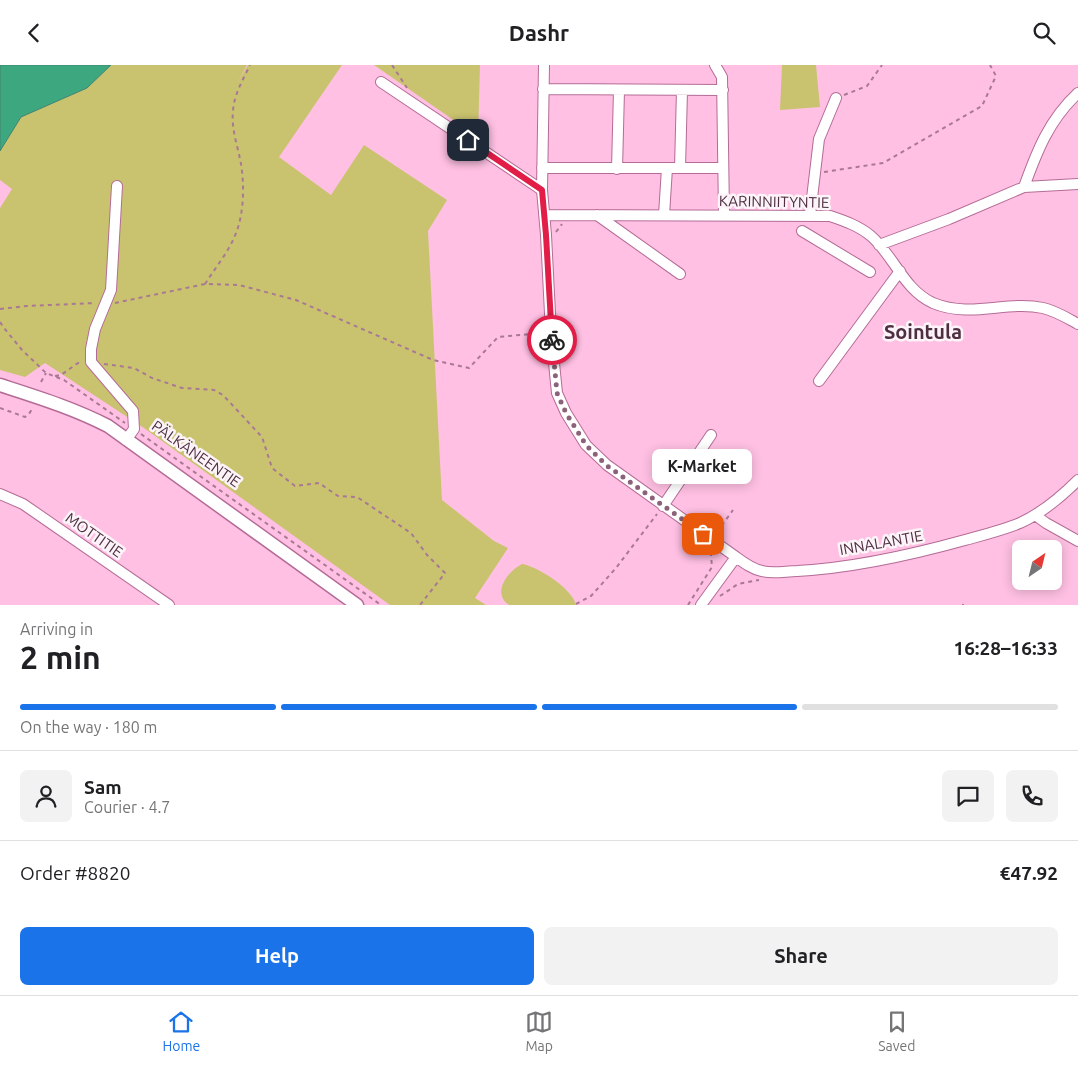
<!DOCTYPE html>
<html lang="en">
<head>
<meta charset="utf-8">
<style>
	body { margin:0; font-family:Ubuntu,sans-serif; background:#f2f2f2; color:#202124; height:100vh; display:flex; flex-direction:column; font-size:19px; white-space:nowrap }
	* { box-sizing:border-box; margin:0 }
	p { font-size:16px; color:#757577 }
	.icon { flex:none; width:28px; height:28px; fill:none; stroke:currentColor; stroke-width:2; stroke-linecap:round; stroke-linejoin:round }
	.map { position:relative; height:540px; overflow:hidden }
	.details { display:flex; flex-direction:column; background:#fff; flex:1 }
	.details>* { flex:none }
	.needle { width:32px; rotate:35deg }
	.buttons { position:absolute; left:1012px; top:475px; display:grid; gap:10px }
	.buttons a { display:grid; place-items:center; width:50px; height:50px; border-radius:8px; background:#fff; box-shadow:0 2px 12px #0003; font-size:25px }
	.pin { position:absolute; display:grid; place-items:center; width:42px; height:42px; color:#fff; margin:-21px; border-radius:10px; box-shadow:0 2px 8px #0006 }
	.courier { position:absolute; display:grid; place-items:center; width:50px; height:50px; margin:-25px; border:4px solid #e11d48; border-radius:50%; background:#fff; color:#222; box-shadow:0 1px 6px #0007 }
	.bubble { position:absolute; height:35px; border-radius:8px; background:#fff; box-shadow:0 2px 12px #0003; font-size:16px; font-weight:700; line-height:35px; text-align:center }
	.summary em { font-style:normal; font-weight:700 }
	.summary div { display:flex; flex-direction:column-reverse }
	.summary { display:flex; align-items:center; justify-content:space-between; height:85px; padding:0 20px }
	h1 { font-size:32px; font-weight:700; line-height:38px }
	.bar { display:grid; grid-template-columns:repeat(4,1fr); gap:8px 5px; align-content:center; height:60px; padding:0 20px }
	.bar i { height:6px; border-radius:4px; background:#e0e0e0 }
	.bar .on { background:#1a73e8 }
	.bar p { grid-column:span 4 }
	.line { display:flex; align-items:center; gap:12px; padding:0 20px; border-top:1px solid #e0e0e0 }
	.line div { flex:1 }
	.round { display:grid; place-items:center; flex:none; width:52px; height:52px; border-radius:8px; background:#f2f2f2 }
	.button { display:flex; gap:10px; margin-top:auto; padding:10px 20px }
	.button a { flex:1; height:58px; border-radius:8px; background:#1a73e8; color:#fff; font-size:20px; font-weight:700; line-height:58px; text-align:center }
	.button a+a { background:#f2f2f2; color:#202124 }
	header { display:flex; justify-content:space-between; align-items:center; height:65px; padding:0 20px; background:#fff; font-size:22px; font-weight:700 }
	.dock { display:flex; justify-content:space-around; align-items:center; height:70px; border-top:1px solid #e0e0e0; background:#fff; font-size:14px; color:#757577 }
	.dock a { display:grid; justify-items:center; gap:2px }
	.dock .on { color:#1a73e8 }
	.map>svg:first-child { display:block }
	.green { fill:#c9c36f }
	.water { fill:#3da880; stroke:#42846d }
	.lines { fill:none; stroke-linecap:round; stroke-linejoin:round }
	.minor-casing { stroke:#b46c96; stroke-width:12 }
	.major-casing { stroke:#b46c96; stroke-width:15 }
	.path { stroke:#a97994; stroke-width:2; stroke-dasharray:4 4; stroke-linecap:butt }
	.minor { stroke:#fff; stroke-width:10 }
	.major { stroke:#fff; stroke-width:12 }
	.done { stroke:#8c627a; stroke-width:5; stroke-dasharray:0 9 }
	.route { stroke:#e11d48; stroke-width:6 }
	.labels { text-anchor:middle; stroke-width:5; stroke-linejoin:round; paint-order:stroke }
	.street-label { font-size:15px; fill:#4e2f41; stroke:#fcf4f8 }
	.district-label { font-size:20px; font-weight:bold; fill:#4e2f41; stroke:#fcf4f8 }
</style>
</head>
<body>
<header><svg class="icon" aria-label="back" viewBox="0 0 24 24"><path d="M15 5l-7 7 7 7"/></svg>Dashr<svg class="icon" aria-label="search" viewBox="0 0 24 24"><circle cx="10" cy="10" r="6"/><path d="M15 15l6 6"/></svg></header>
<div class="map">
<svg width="1078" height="540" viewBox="0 0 1078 540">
	<rect width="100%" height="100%" fill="#ffc0e3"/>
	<path class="green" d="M111,0H247L238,17L248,0H342L279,92L331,130L364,80L447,135L428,166L442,435L494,476L508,483L475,533L486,540H390L144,363L45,298L25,312L0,305V143L12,124L0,115V86L21,52L87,23Z
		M374,0H480L478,72Z
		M782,0H816L820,42L780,45Z
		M522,499C537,501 573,524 576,540H509C491,528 508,506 522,499Z"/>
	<path class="water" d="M0,0H111L87,23L21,52L0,86Z"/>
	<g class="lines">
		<g class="minor-casing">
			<path id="minor" d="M544,0L542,125L546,170L551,268L557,328L566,348L586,380L607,400L736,492C744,498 752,504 762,506C773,509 786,506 797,506C853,503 911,490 965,475C983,470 1003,465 1020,458C1042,448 1061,432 1078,415
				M715,0L722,12L724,150
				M381,17L542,125
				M543,24L723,25
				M542,103H723
				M680,103L682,25
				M617,104L619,25
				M117,121L111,225L95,264L91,284V297L133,346L134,364L126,375
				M1024,122L1078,119
				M545,150L830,151C845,156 859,161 871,171C894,191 904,225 933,238C972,254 1006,235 1043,243C1056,246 1067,253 1078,259
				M597,150L680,209
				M664,150L667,103
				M810,150L819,74L836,33
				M802,166L870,207
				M879,180L949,154L1024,122C1037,86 1049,55 1078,28
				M819,316L900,206
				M0,429L23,439L169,540
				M663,441L711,370
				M1035,450L1046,458L1078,476
				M701,540L736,492"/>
		</g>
		<g class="major-casing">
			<path id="major" d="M0,320C37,332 73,343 108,361L357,540"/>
		</g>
		<path class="path" d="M392,0L407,23
			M844,30L867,21L882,0
			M824,107L883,98L982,41L996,11L990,0
			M556,167L562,159
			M205,219C217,200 233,182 239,159C244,140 244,118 241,99C238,82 231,64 233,46C234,29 243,15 250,0
			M115,238L205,219L239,220L296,235L433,295L469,303L498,272L542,268
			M0,244L27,241L95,238
			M0,257L4,263L22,285L46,308L64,315L125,358
			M104,299L134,303L152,313L182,323L214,325L223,330L262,372L272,403L295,421L319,418L338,431L357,432L411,468L427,490L445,508L420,540
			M55,311L61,310L78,298H82
			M41,317L46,308
			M0,343L25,352L29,349L32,344
			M141,369L381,540
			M717,467L733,445
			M720,531L738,519L759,515
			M576,539L591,531L616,503L657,449
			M963,539V540
			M688,540L712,502L711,490L707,483"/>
		<use href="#minor" class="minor"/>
		<use href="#major" class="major"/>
	</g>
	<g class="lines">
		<path class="done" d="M552,275L557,328L566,348L586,380L606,400L703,469"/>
		<path class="route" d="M468,75L542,125L546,170L552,275"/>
	</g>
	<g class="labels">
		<g class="street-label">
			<text transform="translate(774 137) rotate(1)" y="5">KARINNIITYNTIE</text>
			<text transform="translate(196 389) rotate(35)" y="5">PÄLKÄNEENTIE</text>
			<text transform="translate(94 470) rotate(35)" y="5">MOTTITIE</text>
			<text transform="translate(881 478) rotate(-10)" y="5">INNALANTIE</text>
		</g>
		<g class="district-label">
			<text x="923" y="274">Sointula</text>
		</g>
	</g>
</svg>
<div class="buttons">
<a><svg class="needle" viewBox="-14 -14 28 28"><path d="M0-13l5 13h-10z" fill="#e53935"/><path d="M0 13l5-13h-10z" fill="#757577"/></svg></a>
</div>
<div class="pin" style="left:703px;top:469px;background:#ea580c"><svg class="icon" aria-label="bag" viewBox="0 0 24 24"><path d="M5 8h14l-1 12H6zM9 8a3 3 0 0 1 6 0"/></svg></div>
<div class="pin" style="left:468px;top:75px;background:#1f2937"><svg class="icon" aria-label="home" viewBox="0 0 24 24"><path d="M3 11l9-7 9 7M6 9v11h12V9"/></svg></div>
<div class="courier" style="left:552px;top:275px"><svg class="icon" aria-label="bike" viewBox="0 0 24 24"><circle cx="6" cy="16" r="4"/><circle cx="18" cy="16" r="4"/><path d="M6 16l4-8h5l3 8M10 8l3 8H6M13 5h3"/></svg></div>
<div class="bubble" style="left:652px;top:384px;width:100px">K-Market</div>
</div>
<section class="details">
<div class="summary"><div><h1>2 min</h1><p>Arriving in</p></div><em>16:28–16:33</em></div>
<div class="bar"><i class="on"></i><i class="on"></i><i class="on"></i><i></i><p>On the way · 180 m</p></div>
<div class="line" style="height:90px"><a class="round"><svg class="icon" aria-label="person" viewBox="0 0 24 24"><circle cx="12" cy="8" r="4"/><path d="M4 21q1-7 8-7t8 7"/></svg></a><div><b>Sam</b><p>Courier · 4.7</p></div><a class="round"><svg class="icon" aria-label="chat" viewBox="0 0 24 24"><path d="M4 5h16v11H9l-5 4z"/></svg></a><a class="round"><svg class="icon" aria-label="phone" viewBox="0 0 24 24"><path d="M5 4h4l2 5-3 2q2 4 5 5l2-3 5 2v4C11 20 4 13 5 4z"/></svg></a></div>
<div class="line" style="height:65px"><div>Order #8820</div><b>€47.92</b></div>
<div class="button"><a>Help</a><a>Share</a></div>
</section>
<nav class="dock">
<a class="on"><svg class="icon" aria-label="home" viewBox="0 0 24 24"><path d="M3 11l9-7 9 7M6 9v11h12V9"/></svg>Home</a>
<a><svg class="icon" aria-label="map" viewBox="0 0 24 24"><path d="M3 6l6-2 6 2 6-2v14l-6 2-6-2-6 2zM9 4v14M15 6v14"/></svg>Map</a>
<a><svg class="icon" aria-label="saved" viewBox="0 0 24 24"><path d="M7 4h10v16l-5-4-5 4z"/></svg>Saved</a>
</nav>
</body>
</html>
